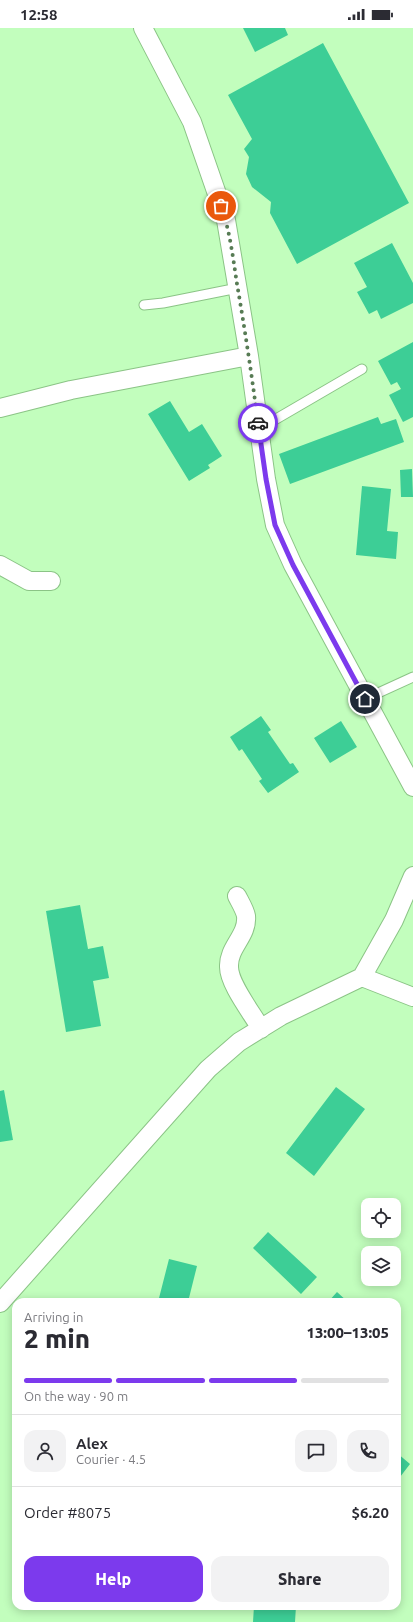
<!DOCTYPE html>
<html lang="en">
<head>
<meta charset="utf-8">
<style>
	body { margin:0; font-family:Ubuntu,sans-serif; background:#f2f2f3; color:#2b2b33; height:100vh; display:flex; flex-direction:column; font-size:15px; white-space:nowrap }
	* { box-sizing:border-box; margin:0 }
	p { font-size:13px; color:#7c7c81 }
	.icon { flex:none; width:22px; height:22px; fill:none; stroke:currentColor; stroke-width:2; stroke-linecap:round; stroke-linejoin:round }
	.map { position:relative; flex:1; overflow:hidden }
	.sheet { position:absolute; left:12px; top:1270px; width:389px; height:312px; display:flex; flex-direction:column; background:#fff; border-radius:12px; box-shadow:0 2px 10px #0003 }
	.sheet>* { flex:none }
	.buttons { position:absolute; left:361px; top:1170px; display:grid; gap:8px }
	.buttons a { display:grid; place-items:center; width:40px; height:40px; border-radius:8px; background:#fff; box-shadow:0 2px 10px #0003; font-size:20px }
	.pin { position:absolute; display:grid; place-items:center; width:34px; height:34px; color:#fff; margin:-17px; border:2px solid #fff; border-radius:50%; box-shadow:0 1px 4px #0007 }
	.courier { position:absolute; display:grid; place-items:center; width:40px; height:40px; margin:-20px; border:3px solid #7c3aed; border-radius:50%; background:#fff; color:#222; box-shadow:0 1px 5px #0007 }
	.headline em { font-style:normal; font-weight:800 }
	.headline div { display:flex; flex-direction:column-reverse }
	.headline { display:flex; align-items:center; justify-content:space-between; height:68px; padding:0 12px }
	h1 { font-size:26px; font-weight:800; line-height:30px }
	.bar { display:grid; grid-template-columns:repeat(4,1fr); gap:6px 4px; align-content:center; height:48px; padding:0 12px }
	.bar i { height:5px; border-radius:3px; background:#e1e1e2 }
	.bar .current { background:#7c3aed }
	.bar p { grid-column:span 4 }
	.line { display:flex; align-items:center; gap:10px; padding:0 12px; border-top:1px solid #e1e1e2 }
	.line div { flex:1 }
	.round { display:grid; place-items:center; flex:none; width:42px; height:42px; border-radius:12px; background:#f2f2f3 }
	.primary-button { display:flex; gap:8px; margin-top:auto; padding:8px 12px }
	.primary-button a { flex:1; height:46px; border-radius:12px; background:#7c3aed; color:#fff; font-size:16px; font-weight:800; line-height:46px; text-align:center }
	.primary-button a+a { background:#f2f2f3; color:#2b2b33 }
	.status { display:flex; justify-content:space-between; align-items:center; height:28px; padding:0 20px; background:#fff; direction:ltr }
	.status svg { height:11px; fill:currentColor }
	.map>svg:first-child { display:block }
	.building { fill:#3dce96 }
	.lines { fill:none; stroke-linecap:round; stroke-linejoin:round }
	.service-casing { stroke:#8bc486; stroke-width:11 }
	.minor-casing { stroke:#8bc486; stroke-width:20 }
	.service { stroke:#fff; stroke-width:9 }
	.minor { stroke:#fff; stroke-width:18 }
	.done { stroke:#577b54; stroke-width:4; stroke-dasharray:0 7.2 }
	.route { stroke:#7c3aed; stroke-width:5 }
</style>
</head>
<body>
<div class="status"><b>12:58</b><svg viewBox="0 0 49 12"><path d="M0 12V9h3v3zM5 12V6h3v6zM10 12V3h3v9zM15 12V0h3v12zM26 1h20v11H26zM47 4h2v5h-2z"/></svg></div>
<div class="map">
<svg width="413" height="1594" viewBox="0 0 413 1594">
	<rect width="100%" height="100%" fill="#c2febd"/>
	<path class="building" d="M243,0H285L288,7L255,24Z
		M323,15L409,175L297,236L270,185L271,174L252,159L246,146L249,129L244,121L252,111L228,67Z
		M392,215L413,255V275L381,291L377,282L369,286L357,264L367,259L354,235Z
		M413,314V389L403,394L389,367L401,361L397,354L391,357L378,333Z
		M170,373L189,404L202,396L222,428L208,437L210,440L189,453L148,386Z
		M378,389L381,396L396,391L404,414L290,456L279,426Z
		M412,441L413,469H401L400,442Z
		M362,458L391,461L387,503L398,504L396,531L356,527Z
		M261,688L271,702L268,704L290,736L293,735L299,744L268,765L259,753L262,751L242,721L239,723L230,709Z
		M341,693L357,719L330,735L314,710Z
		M80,877L88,921L103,918L109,950L93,953L101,998L66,1004L46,883Z
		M336,1059L365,1081L314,1148L286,1125Z
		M4,1062L13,1112L0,1114V1063Z
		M268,1204L317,1249L301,1266L253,1220Z
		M169,1231L197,1238L188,1274H158Z
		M337,1264L348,1274H328Z
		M397,1425L410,1436L397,1453Z
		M254,1578H296L295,1594H253Z"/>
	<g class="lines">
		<g class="service-casing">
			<path id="service" d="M144,277L163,275L238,260
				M259,401L362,341
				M365,671L413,649"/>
		</g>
		<g class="minor-casing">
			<path id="minor" d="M143,0L192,94L226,192L249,328L266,451L275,497L293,537L413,759
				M0,380L71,362L249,328
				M0,537L29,553H51
				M237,868C240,874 245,882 246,888C248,908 228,919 229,939C229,956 252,985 261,1001
				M362,949L413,969
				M0,1275L208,1041L239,1014L281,988L362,949L394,892L413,848"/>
		</g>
		<use href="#service" class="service"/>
		<use href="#minor" class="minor"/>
	</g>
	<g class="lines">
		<path class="done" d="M221,178C230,203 233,230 237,256C245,302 252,349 258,395"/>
		<path class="route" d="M258,395L266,451L275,497L293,537L365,671"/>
	</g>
</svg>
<div class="buttons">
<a><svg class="icon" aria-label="locate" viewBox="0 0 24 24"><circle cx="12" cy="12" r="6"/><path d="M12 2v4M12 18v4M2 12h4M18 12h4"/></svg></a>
<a><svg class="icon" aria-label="layers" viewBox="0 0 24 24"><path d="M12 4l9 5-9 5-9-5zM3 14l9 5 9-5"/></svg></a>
</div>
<div class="pin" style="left:221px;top:178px;background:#ea580c"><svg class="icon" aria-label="bag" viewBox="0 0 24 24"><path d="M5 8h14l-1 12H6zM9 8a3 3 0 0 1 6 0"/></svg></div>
<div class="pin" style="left:365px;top:671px;background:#1f2937"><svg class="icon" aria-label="home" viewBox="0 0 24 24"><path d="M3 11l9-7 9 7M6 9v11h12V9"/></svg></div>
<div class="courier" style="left:258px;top:395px"><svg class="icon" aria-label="car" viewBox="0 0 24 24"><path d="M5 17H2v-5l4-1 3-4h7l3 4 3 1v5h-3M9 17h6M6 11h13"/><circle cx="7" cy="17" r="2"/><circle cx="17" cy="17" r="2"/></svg></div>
<section class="sheet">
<div class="headline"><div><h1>2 min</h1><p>Arriving in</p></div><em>13:00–13:05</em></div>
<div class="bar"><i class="current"></i><i class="current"></i><i class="current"></i><i></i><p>On the way · 90 m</p></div>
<div class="line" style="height:72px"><a class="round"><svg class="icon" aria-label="person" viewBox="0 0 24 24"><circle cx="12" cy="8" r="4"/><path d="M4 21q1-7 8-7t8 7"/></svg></a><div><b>Alex</b><p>Courier · 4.5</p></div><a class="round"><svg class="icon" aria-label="chat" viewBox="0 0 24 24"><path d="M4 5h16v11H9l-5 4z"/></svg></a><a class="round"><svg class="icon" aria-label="phone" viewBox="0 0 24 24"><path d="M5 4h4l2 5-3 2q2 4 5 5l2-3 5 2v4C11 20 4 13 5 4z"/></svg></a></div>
<div class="line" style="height:52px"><div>Order #8075</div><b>$6.20</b></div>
<div class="primary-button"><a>Help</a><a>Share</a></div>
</section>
</div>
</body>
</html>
